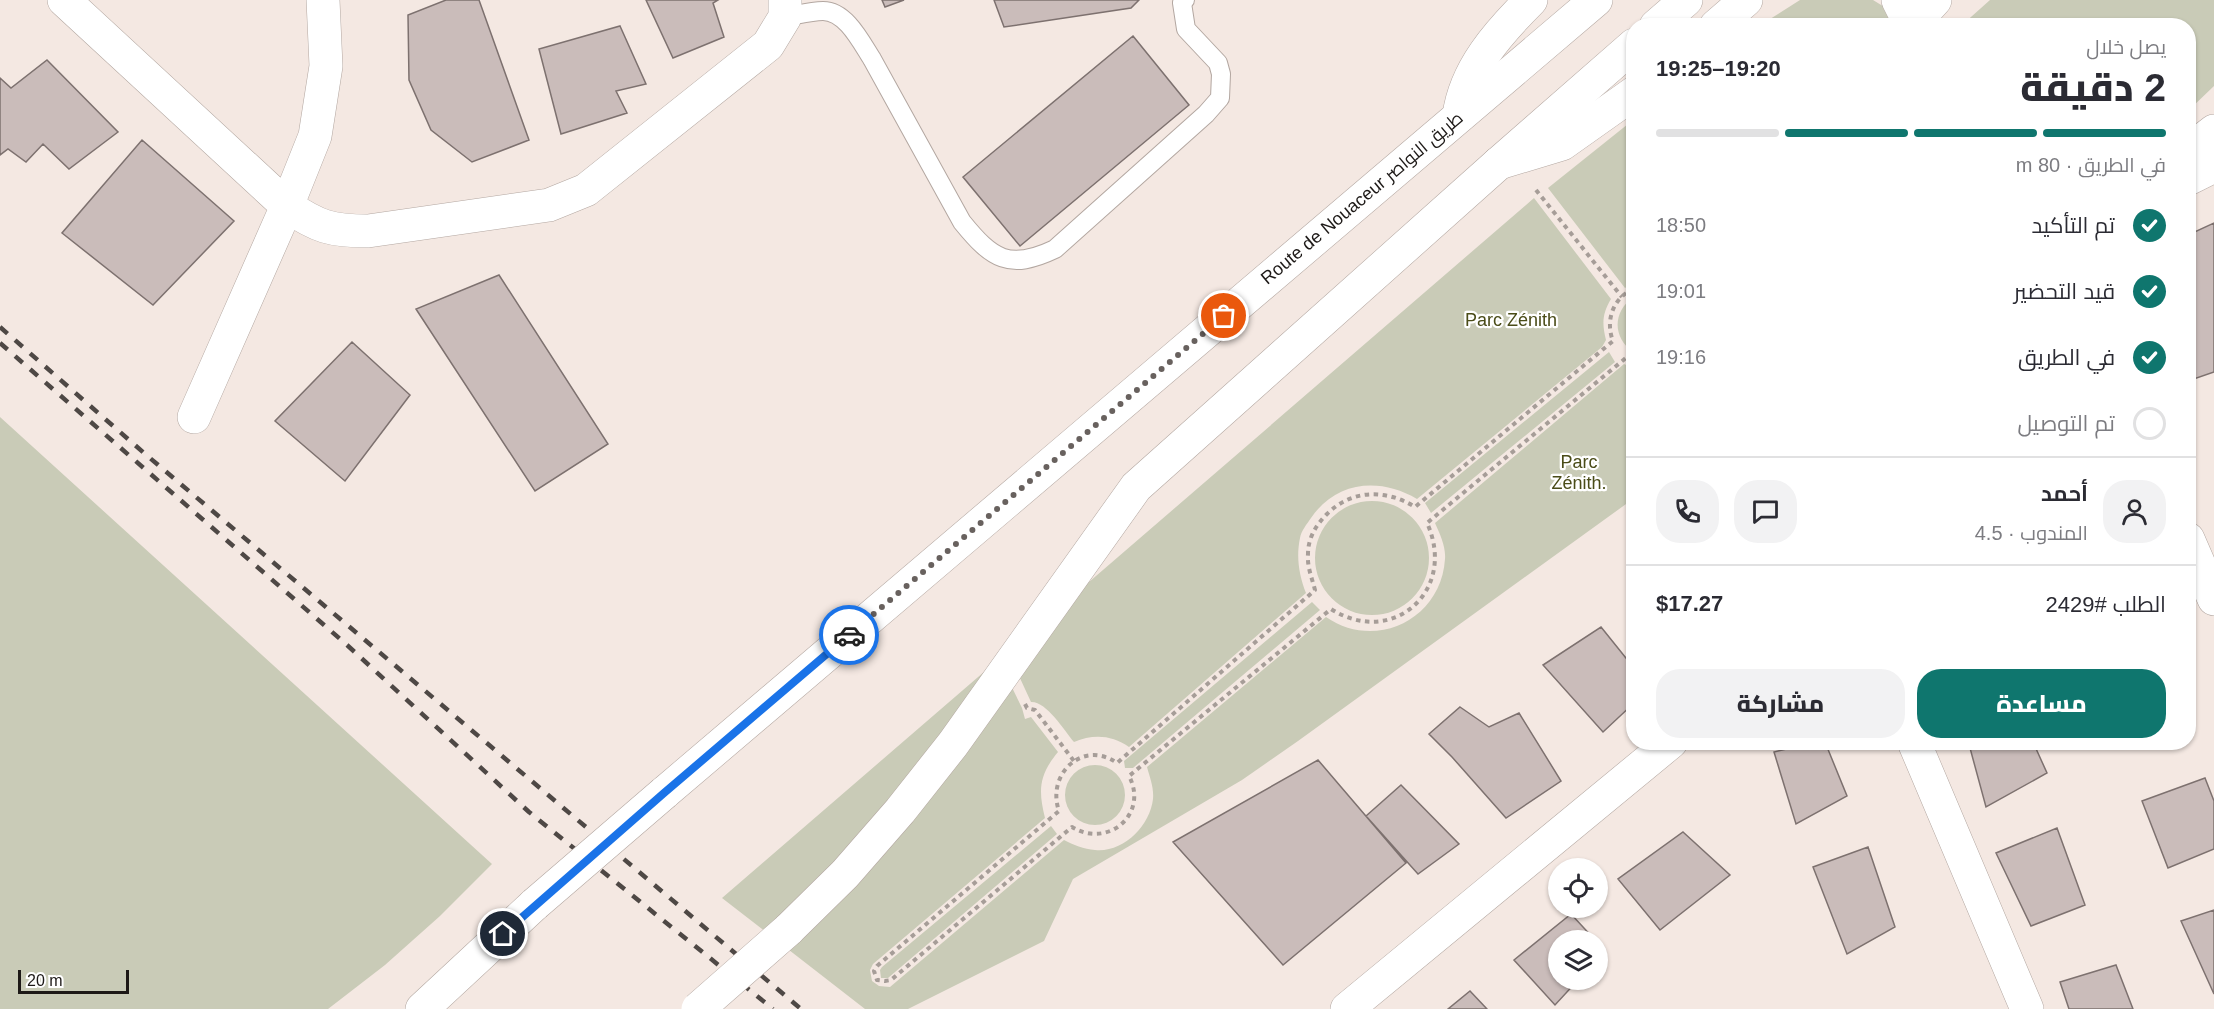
<!DOCTYPE html>
<html lang="ar">
<head>
<meta charset="utf-8">
<style>
	body { margin:0; font-family:Helvetica,Cairo,sans-serif; background:#f2f2f3; color:#2b2b33; direction:rtl; height:100vh; display:flex; flex-direction:column; font-size:22px; white-space:nowrap }
	* { box-sizing:border-box; margin:0 }
	p { font-size:20px; color:#7c7c81 }
	.icon { flex:none; width:33px; height:33px; fill:none; stroke:currentColor; stroke-width:2; stroke-linecap:round; stroke-linejoin:round }
	.map { position:relative; flex:1; overflow:hidden; direction:ltr }
	.details { position:absolute; left:1626px; top:18px; width:570px; height:732px; display:flex; flex-direction:column; background:#fff; border-radius:24px; box-shadow:0 2px 4px #0004; direction:rtl }
	.details>* { flex:none }
	.fabs { position:absolute; left:1548px; top:858px; display:grid; gap:12px }
	.fabs a { display:grid; place-items:center; width:60px; height:60px; border-radius:50%; background:#fff; box-shadow:0 2px 4px #0004; font-size:30px }
	.scale { position:absolute; left:18px; bottom:15px; width:111px; box-sizing:border-box; padding-left:6px; border:3px solid #1d1917; border-top:0; font-size:16px; line-height:21px; white-space:nowrap; color:#1d1917; -webkit-text-stroke:4px #fff; paint-order:stroke }
	.pin { position:absolute; display:grid; place-items:center; width:51px; height:51px; color:#fff; margin:-26px; border:3px solid #fff; border-radius:50%; box-shadow:0 2px 6px #0007 }
	.courier { position:absolute; display:grid; place-items:center; width:60px; height:60px; margin:-30px; border:4px solid #1a73e8; border-radius:50%; background:#fff; color:#222; box-shadow:0 2px 8px #0007 }
	.overview em { font-style:normal; font-weight:800 }
	.overview div { display:flex; flex-direction:column-reverse }
	.overview { display:flex; align-items:center; justify-content:space-between; height:102px; padding:0 30px }
	h1 { font-size:39px; font-weight:800; line-height:45px }
	.bar { display:grid; grid-template-columns:repeat(4,1fr); gap:9px 6px; align-content:center; height:72px; padding:0 30px }
	.bar i { height:8px; border-radius:4px; background:#e1e1e2 }
	.bar .current { background:#0f766e }
	.bar p { grid-column:span 4 }
	.line { display:flex; align-items:center; gap:15px; padding:0 30px; border-top:2px solid #e1e1e2 }
	.line div { flex:1 }
	.round { display:grid; place-items:center; flex:none; width:63px; height:63px; border-radius:24px; background:#f2f2f3 }
	ol { padding:0 30px; list-style:none }
	li { display:flex; align-items:center; gap:18px; height:66px }
	li p { margin-inline-start:auto }
	li .icon { padding:6px; border-radius:50%; background:#0f766e; color:#fff; stroke-width:4 }
	li:last-child { color:#7c7c81 }
	li i { width:33px; height:33px; border:3px solid #e1e1e2; border-radius:50% }
	.cta { display:flex; gap:12px; margin-top:auto; padding:12px 30px }
	.cta a { flex:1; height:69px; border-radius:24px; background:#0f766e; color:#fff; font-size:24px; font-weight:800; line-height:69px; text-align:center }
	.cta a+a { background:#f2f2f3; color:#2b2b33 }
	.map>svg:first-child { display:block }
	.green { fill:#c9cbb7 }
	.building { fill:#cabcba; stroke:#7d716f; stroke-width:1.5 }
	.lines { fill:none; stroke-linecap:round; stroke-linejoin:round }
	.lane-casing { stroke:#b3a7a1; stroke-width:20 }
	.street-casing { stroke:#b3a7a1; stroke-width:34 }
	.secondary-casing { stroke:#b3a7a1; stroke-width:34 }
	.highway-casing { stroke:#b3a7a1; stroke-width:34 }
	.path { stroke:#a69d98; stroke-width:4; stroke-dasharray:4.5 4.5; stroke-linecap:butt }
	.lane { stroke:#fff; stroke-width:18 }
	.street { stroke:#fff; stroke-width:33 }
	.secondary { stroke:#fff; stroke-width:33 }
	.highway { stroke:#fff; stroke-width:33 }
	.rail { stroke:#4e4845; stroke-width:4.5; stroke-dasharray:10 10; stroke-linecap:butt }
	.highway-bridge-casing { stroke:#b3a7a1; stroke-width:34; stroke-linecap:butt }
	.highway-bridge { stroke:#fff; stroke-width:33 }
	.done { stroke:#68615e; stroke-width:6; stroke-dasharray:0 10.8 }
	.route { stroke:#1a73e8; stroke-width:8 }
	.labels { text-anchor:middle; stroke-width:4.5; stroke-linejoin:round; paint-order:stroke }
	.street-label { font-size:18px; fill:#1d1917; stroke:#fff }
	.park-label { font-size:18px; fill:#4a4c18; stroke:#fff }
</style>
</head>
<body>
<div class="map">
<svg width="2214" height="1009" viewBox="0 0 2214 1009">
	<rect width="100%" height="100%" fill="#f4e8e2"/>
	<path class="green" d="M1800,0H1873L1886,8L1892,26H1759Z
		M1990,0H2214V86L2189,110L2188,26L1962,25Z
		M1633,120V282L1625,288L1548,188Z
		M1534,198L1611,299C1602,314 1602,324 1606,340L1602,347L1417,499C1380,477 1336,481 1311,518C1307,524 1301,531 1300,538C1296,557 1299,575 1306,593L1129,747C1112,735 1093,734 1074,742C1064,730 1046,701 1031,702L1008,652Z
		M1633,297V352C1612,337 1613,312 1633,297Z
		M1609,352L1615,362L1431,513L1425,503Z
		M1624,364L1633,368V499L1298,741L1242,780L1073,879L1044,941L908,1009H865L722,898L992,665L1003,669L1022,708L1025,719L1031,717L1058,752C1039,775 1038,790 1045,818L873,964L870,970L872,981L879,986L890,987L1064,840C1073,845 1084,849 1095,850C1123,853 1150,826 1153,799C1154,788 1150,778 1147,767L1326,617C1375,651 1441,620 1445,559C1446,547 1440,534 1435,523Z
		M0,417L492,864L440,916L385,965L328,1009H0Z
		M1315 558a57 57 0 1 1 114 0a57 57 0 1 1-114 0Z
		M1312,602L1320,610L1133,768H1125L1124,761Z
		M1065 795a30 30 0 1 1 60 0a30 30 0 1 1-60 0Z
		M1051,826L1057,834L888,978H881L880,970L882,967Z"/>
	<path class="building" d="M446,0H479L529,140L472,162L431,130L409,80L408,15Z
		M646,0H718L713,3L724,37L673,58Z
		M882,0H904L885,7Z
		M994,0H1139L1131,8L1004,27Z
		M620,26L646,84L616,91L627,113L561,134L539,49Z
		M1133,36L1189,105L1020,246L963,177Z
		M47,60L118,132L69,169L43,144L26,162L8,149L0,155V78L11,88Z
		M142,140L234,221L153,305L62,233Z
		M2214,223V372L2188,381V235Z
		M499,275L608,444L535,491L416,309Z
		M352,342L410,395L345,481L275,421Z
		M1601,627L1634,668V703L1603,732L1543,665Z
		M1460,707L1489,727L1519,713L1561,781L1506,818L1452,757L1429,734Z
		M1817,742H1825L1847,796L1796,824L1774,752Z
		M1986,742H2033L2047,773L1986,807L1970,748Z
		M1318,760L1406,863L1283,965L1173,842Z
		M2205,778L2214,801V849L2168,868L2142,801Z
		M1401,785L1459,844L1418,874L1366,816Z
		M2057,828L2085,905L2031,926L1996,853Z
		M1683,832L1730,875L1660,930L1618,879Z
		M1868,847L1895,927L1847,954L1813,867Z
		M2214,910V994L2181,921Z
		M1571,914L1595,940H1558V980H1578L1555,1005L1514,960Z
		M1598,943L1605,951L1598,959Z
		M2116,965L2133,1009H2069L2060,982Z
		M1470,991L1487,1009H1448Z"/>
	<g class="lines">
		<g class="lane-casing">
			<path id="lane" d="M785,17C797,15 811,11 823,11C846,11 861,42 872,59L962,222C992,259 1009,271 1055,249L1206,114L1220,98L1221,74L1218,63L1186,29L1182,3L1185,0"/>
		</g>
		<g class="street-casing">
			<path id="street" d="M64,0L287,206C318,227 331,231 368,231L549,205L586,190L768,45L785,17V0
				M1898,0L1911,26
				M1916,26L1924,12L1935,0
				M2188,179L2214,166
				M194,417L287,206L315,136L326,66L323,0
				M2188,539L2214,599
				M1914,742L2027,1009
				M1347,1009L1671,742"/>
		</g>
		<g class="secondary-casing">
			<path id="secondary" d="M1716,26L1746,0
				M1459,116C1465,69 1499,32 1531,0
				M2188,151L2214,131
				M1499,163L1562,144L1634,93"/>
		</g>
		<g class="highway-casing">
			<path id="highway" d="M1656,26L1686,0
				M664,793L1596,0
				M788,930L845,874L900,811L953,744L1136,487L1499,163L1634,45
				M422,1009L535,904"/>
		</g>
		<path class="path" d="M1536,190L1622,297
			M1634,289C1613,297 1605,321 1613,341L1415,507C1386,489 1352,489 1327,514C1316,525 1308,538 1308,554C1307,567 1312,578 1315,590L1117,763C1083,739 1046,774 1059,811L877,966L874,971L877,980L885,981L891,980L1072,827C1108,849 1149,814 1129,776L1331,609C1392,648 1458,591 1427,523L1627,357L1634,361
			M1025,704L1027,708L1035,710L1074,761"/>
		<use href="#lane" class="lane"/>
		<use href="#street" class="street"/>
		<use href="#secondary" class="secondary"/>
		<use href="#highway" class="highway"/>
		<path class="rail" d="M0,327L144,453L801,1009
			M0,343L347,645L529,812L773,1009"/>
		<g class="highway-bridge-casing">
			<path id="highway-bridge" d="M535,904L664,793
				M698,1009L788,930"/>
		</g>
		<use href="#highway-bridge" class="highway-bridge"/>
	</g>
	<g class="lines">
		<path class="done" d="M849,635L1224,316"/>
		<path class="route" d="M503,934L664,793L849,635"/>
	</g>
	<g class="labels">
		<g class="street-label">
			<text transform="translate(1362 198) rotate(-40)" y="6">Route de Nouaceur طريق النواصر</text>
		</g>
		<g class="park-label">
			<text x="1511" y="326">Parc Zénith</text>
			<text x="1579" y="468">Parc<tspan x="1579" dy="21">Zénith.</tspan></text>
		</g>
	</g>
</svg>
<div class="fabs">
<a><svg class="icon" aria-label="locate" viewBox="0 0 24 24"><circle cx="12" cy="12" r="6"/><path d="M12 2v4M12 18v4M2 12h4M18 12h4"/></svg></a>
<a><svg class="icon" aria-label="layers" viewBox="0 0 24 24"><path d="M12 4l9 5-9 5-9-5zM3 14l9 5 9-5"/></svg></a>
</div>
<div class="scale">20 m</div>
<div class="pin" style="left:1224px;top:316px;background:#ea580c"><svg class="icon" aria-label="bag" viewBox="0 0 24 24"><path d="M5 8h14l-1 12H6zM9 8a3 3 0 0 1 6 0"/></svg></div>
<div class="pin" style="left:503px;top:934px;background:#1f2937"><svg class="icon" aria-label="home" viewBox="0 0 24 24"><path d="M3 11l9-7 9 7M6 9v11h12V9"/></svg></div>
<div class="courier" style="left:849px;top:635px"><svg class="icon" aria-label="car" viewBox="0 0 24 24"><path d="M5 17H2v-5l4-1 3-4h7l3 4 3 1v5h-3M9 17h6M6 11h13"/><circle cx="7" cy="17" r="2"/><circle cx="17" cy="17" r="2"/></svg></div>
<section class="details">
<div class="overview"><div><h1>2 دقيقة</h1><p>يصل خلال</p></div><em>19:20–19:25</em></div>
<div class="bar"><i class="current"></i><i class="current"></i><i class="current"></i><i></i><p>في الطريق · 80 m</p></div>
<ol>
<li><svg class="icon" aria-label="check" viewBox="0 0 24 24"><path d="M5 12l5 5 9-10"/></svg>تم التأكيد<p>18:50</p></li>
<li><svg class="icon" aria-label="check" viewBox="0 0 24 24"><path d="M5 12l5 5 9-10"/></svg>قيد التحضير<p>19:01</p></li>
<li><svg class="icon" aria-label="check" viewBox="0 0 24 24"><path d="M5 12l5 5 9-10"/></svg>في الطريق<p>19:16</p></li>
<li><i></i>تم التوصيل</li>
</ol>
<div class="line" style="height:108px"><a class="round"><svg class="icon" aria-label="person" viewBox="0 0 24 24"><circle cx="12" cy="8" r="4"/><path d="M4 21q1-7 8-7t8 7"/></svg></a><div><b>أحمد</b><p>المندوب · 4.5</p></div><a class="round"><svg class="icon" aria-label="chat" viewBox="0 0 24 24"><path d="M4 5h16v11H9l-5 4z"/></svg></a><a class="round"><svg class="icon" aria-label="phone" viewBox="0 0 24 24"><path d="M5 4h4l2 5-3 2q2 4 5 5l2-3 5 2v4C11 20 4 13 5 4z"/></svg></a></div>
<div class="line" style="height:78px"><div>الطلب #2429</div><b>$17.27</b></div>
<div class="cta"><a>مساعدة</a><a>مشاركة</a></div>
</section>
</div>
</body>
</html>
